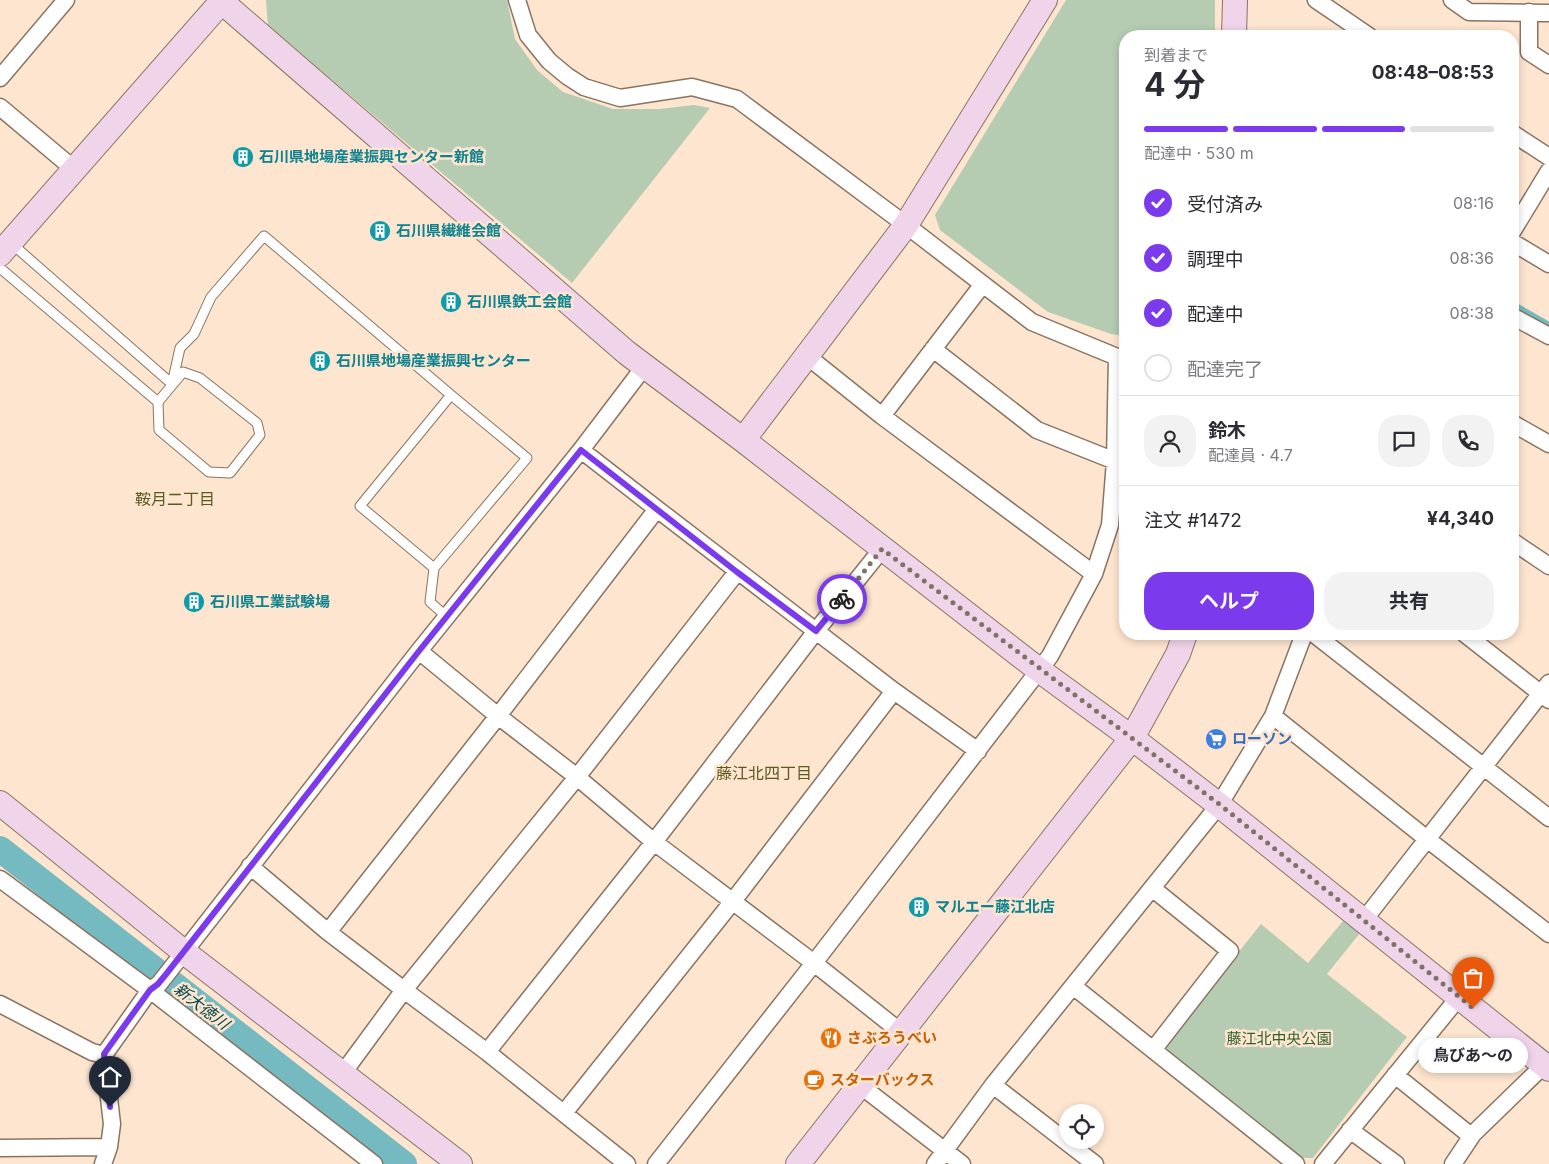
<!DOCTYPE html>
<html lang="ja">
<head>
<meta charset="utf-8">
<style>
	body { margin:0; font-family:Inter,"Noto Sans JP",sans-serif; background:#f2f2f3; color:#2b2b33; height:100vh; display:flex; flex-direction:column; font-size:19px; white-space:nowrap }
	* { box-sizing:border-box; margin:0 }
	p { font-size:16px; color:#7c7c81 }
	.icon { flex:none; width:28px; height:28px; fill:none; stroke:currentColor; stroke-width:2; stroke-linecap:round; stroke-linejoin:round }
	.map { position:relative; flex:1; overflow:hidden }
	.drawer { position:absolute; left:1119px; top:30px; width:400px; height:610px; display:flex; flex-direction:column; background:#fff; border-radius:20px; box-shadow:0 2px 8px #0003 }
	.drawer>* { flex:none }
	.controls { position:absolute; left:1059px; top:1104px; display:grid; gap:10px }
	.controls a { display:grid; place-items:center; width:45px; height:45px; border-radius:50%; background:#fff; box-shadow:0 2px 8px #0003; font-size:25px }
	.pin { position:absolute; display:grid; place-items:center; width:42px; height:42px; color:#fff; margin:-51px -21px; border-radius:50% 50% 50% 0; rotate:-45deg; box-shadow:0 0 5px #0007 }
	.pin .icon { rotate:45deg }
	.courier { position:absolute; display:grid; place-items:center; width:50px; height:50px; margin:-25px; border:4px solid #7c3aed; border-radius:50%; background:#fff; color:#222; box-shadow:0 1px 6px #0007 }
	.bubble { position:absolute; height:35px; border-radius:18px; background:#fff; box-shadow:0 2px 8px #0003; font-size:16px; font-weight:700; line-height:35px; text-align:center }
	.overview em { font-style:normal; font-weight:700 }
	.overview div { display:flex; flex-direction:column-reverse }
	.overview { display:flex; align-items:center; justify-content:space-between; height:85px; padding:0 25px }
	h1 { font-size:32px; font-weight:700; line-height:38px }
	.bar { display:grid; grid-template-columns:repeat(4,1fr); gap:8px 5px; align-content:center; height:60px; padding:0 25px }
	.bar i { height:6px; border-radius:4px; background:#e1e1e2 }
	.bar .active { background:#7c3aed }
	.bar p { grid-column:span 4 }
	.line { display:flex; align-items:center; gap:12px; padding:0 25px; border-top:1px solid #e1e1e2 }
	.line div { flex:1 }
	.round { display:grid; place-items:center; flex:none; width:52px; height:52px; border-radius:20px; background:#f2f2f3 }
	ol { padding:0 25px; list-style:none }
	li { display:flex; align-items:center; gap:15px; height:55px }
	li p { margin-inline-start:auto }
	li .icon { padding:5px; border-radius:50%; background:#7c3aed; color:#fff; stroke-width:4 }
	li:last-child { color:#7c7c81 }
	li i { width:28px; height:28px; border:2px solid #e1e1e2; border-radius:50% }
	.button { display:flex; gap:10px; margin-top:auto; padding:10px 25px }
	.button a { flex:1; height:58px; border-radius:20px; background:#7c3aed; color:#fff; font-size:20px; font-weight:700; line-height:58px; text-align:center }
	.button a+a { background:#f2f2f3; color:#2b2b33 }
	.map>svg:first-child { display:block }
	.green { fill:#b5ccb2 }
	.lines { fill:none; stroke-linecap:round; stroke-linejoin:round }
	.stream { stroke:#74bac0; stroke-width:4.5 }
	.river { stroke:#74bac0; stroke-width:26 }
	.lane-casing { stroke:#8a7461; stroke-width:11 }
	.street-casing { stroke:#8a7461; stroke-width:19 }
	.secondary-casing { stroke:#8a7461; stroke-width:26 }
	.lane { stroke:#fff; stroke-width:9 }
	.street { stroke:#fff; stroke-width:16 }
	.secondary { stroke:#f0d4ea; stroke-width:24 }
	.done { stroke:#807265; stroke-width:5; stroke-dasharray:0 9 }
	.route { stroke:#7c3aed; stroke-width:6 }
	.labels { text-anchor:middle; stroke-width:5; stroke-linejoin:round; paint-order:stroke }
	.culture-label { font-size:15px; font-weight:bold; fill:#0d838f; stroke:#fde5cf; text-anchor:start }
	.shop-label { font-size:15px; font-weight:bold; fill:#366cbe; stroke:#fde5cf; text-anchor:start }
	.food-label { font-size:15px; font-weight:bold; fill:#c56008; stroke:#fde5cf; text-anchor:start }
	.park-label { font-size:15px; fill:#30622c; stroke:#fde5cf }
	.neighbourhood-label { font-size:16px; fill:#5d5b1f; stroke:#fde5cf }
	.water-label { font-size:16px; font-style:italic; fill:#00454a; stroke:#fde5cf }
</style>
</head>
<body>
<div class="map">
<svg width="1549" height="1164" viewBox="0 0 1549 1164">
	<rect width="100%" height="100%" fill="#fde5cf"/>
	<path class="green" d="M266,0H507L515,39L537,70L563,92L613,109H659L694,105L710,108L572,283L268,26Z
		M1066,0H1215V36H1125V336L1111,334L1048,312L940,230L935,215Z
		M1343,921L1360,933L1327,974L1407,1037L1313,1158H1302L1167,1053L1165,1044L1261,924L1308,963Z"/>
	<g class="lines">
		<path class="stream" d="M1512,303L1549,324"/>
		<path class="river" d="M0,849L404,1164"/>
		<g class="lane-casing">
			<path id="lane" d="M11,243L172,384L180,348L194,334L211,297L264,236L451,395L360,506L434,568L430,602L447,617
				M0,268L158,402L159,430L209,472L230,473L260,435L257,423L200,378L183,372L158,402
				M434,568L527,458L451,395"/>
		</g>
		<g class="street-casing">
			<path id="street" d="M517,0L528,35L549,61L567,76L584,87L620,98L692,87L737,99L906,225L1032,322L1117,357H1125
				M1316,0L1369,36
				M1452,0L1469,12L1549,13
				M1529,12V52L1549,65
				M0,78L66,0
				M0,107L75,170
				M1512,133L1549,157
				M1512,232L1549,171
				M1512,242L1549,264
				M1512,316L1549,336
				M933,349L1037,430L1115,461
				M807,356L882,416L1094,574
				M882,416L983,284
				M1512,423L1549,444
				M581,450L657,509L498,716L577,777L654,842L814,963L902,1033
				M1512,541L1549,566
				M1314,634L1549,818
				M1465,634L1549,700
				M894,691L978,751
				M1273,716L1427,839L1549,934
				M250,866L328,932
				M0,879L150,990L374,1164
				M1152,888L1230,951L1153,1050
				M1364,920L1549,683
				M1073,986L1296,1164
				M0,1004L92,1052L104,1055
				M487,1052L404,990L577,777L737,572
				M343,1073L404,990L328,932L498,716L419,651
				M1395,1075L1471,1136
				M993,1085L1095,1164
				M861,1086L962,1164
				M564,1113L733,901L894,691L657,509
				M1350,1130L1396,1164
				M0,1148L109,1147
				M103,1164L109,1147L112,1124L104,1055L150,990L159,984L419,651L581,450L644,367
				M627,1164L487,1052L654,842L816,631L882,549
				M656,1164L814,963L1050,656L1094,574L1110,525L1115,461L1117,357
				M935,1164L993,1085L1219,805L1273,716L1304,634
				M1323,1164L1459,997
				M1453,1164L1473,1134L1544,1065"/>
		</g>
		<g class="secondary-casing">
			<path id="secondary" d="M222,2L627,353L743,440L1039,670L1132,738L1219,805L1549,1069
				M1234,36L1235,0
				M0,254L223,0
				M743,440L906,225L1045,0
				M0,803L184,952L460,1164
				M798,1164L1132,738L1178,654L1185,634"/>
		</g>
		<use href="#lane" class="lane"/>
		<use href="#street" class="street"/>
		<use href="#secondary" class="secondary"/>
	</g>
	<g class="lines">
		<path class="done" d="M842,599L882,549L1219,804L1473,1008"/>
		<path class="route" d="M110,1107L104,1054L150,990L158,984L167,973L419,651L581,450L737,572L816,631L842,599"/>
	</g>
	<defs>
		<g id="building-disc" transform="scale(1.125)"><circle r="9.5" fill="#0f9aa8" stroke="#fde5cf"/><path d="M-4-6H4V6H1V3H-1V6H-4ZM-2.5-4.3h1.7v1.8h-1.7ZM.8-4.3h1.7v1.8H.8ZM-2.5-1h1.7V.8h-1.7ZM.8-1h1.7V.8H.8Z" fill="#fff"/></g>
		<g id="supermarket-disc" transform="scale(1.125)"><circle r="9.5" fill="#3f7fe0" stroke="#fde5cf"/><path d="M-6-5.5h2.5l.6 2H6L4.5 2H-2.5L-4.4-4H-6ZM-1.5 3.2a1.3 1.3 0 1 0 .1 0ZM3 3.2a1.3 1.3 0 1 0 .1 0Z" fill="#fff"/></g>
		<g id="restaurant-disc" transform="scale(1.125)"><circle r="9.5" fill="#e8710a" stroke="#fde5cf"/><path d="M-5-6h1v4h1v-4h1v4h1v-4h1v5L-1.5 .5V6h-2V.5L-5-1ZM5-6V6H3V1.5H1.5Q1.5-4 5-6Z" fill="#fff"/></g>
		<g id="cafe-disc" transform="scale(1.125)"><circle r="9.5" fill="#e8710a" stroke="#fde5cf"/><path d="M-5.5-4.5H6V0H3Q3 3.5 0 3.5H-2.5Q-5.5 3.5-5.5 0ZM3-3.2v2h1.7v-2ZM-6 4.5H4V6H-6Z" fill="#fff"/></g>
	</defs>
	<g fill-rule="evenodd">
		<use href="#building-disc" x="243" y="157"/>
		<use href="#building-disc" x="380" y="231"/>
		<use href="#building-disc" x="451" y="302"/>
		<use href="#building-disc" x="320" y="361"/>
		<use href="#building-disc" x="194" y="602"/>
		<use href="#supermarket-disc" x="1216" y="739"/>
		<use href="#building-disc" x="919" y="907"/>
		<use href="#restaurant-disc" x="831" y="1038"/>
		<use href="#cafe-disc" x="814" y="1080"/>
	</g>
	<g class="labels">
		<g class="culture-label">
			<text x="259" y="162">石川県地場産業振興センター新館</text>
			<text x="396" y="236">石川県繊維会館</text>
			<text x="467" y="307">石川県鉄工会館</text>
			<text x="336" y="366">石川県地場産業振興センター</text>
			<text x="210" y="607">石川県工業試験場</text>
			<text x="935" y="912">マルエー藤江北店</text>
		</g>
		<g class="shop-label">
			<text x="1232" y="744">ローソン</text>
		</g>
		<g class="food-label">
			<text x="847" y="1043">さぶろうべい</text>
			<text x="830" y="1085">スターバックス</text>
		</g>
		<g class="park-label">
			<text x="1279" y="1044">藤江北中央公園</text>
		</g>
		<g class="neighbourhood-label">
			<text x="175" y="505">鞍月二丁目</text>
			<text x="764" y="779">藤江北四丁目</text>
		</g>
		<g class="water-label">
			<text transform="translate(202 1006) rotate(38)" y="6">新大徳川</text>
		</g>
	</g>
</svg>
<div class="controls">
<a><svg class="icon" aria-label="locate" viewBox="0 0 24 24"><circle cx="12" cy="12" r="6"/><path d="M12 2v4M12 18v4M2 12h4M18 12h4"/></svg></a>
</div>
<div class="pin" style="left:1473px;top:1008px;background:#ea580c"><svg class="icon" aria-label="bag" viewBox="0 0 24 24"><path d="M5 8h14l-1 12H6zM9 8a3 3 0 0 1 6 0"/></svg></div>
<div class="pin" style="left:110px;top:1107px;background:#1f2937"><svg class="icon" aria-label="home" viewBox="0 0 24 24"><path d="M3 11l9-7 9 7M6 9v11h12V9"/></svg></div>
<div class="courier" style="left:842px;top:599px"><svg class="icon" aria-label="bike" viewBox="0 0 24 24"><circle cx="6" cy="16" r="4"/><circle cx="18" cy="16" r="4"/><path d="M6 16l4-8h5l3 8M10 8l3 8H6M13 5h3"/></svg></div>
<div class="bubble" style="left:1418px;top:1038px;width:110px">鳥びあ〜の</div>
<section class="drawer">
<div class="overview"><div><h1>4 分</h1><p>到着まで</p></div><em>08:48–08:53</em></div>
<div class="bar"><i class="active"></i><i class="active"></i><i class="active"></i><i></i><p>配達中 · 530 m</p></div>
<ol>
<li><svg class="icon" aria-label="check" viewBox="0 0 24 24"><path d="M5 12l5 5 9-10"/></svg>受付済み<p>08:16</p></li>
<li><svg class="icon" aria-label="check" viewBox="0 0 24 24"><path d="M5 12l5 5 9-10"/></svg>調理中<p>08:36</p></li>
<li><svg class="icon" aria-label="check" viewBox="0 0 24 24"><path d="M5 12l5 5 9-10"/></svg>配達中<p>08:38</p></li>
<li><i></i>配達完了</li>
</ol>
<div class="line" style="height:90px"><a class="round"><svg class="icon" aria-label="person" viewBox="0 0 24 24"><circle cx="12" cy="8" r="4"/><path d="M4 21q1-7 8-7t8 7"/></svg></a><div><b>鈴木</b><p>配達員 · 4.7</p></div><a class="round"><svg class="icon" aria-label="chat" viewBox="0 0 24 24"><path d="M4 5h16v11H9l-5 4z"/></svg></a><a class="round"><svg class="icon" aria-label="phone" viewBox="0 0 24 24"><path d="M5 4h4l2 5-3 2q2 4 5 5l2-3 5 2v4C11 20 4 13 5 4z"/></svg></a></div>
<div class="line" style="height:65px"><div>注文 #1472</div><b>¥4,340</b></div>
<div class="button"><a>ヘルプ</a><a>共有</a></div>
</section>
</div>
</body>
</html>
